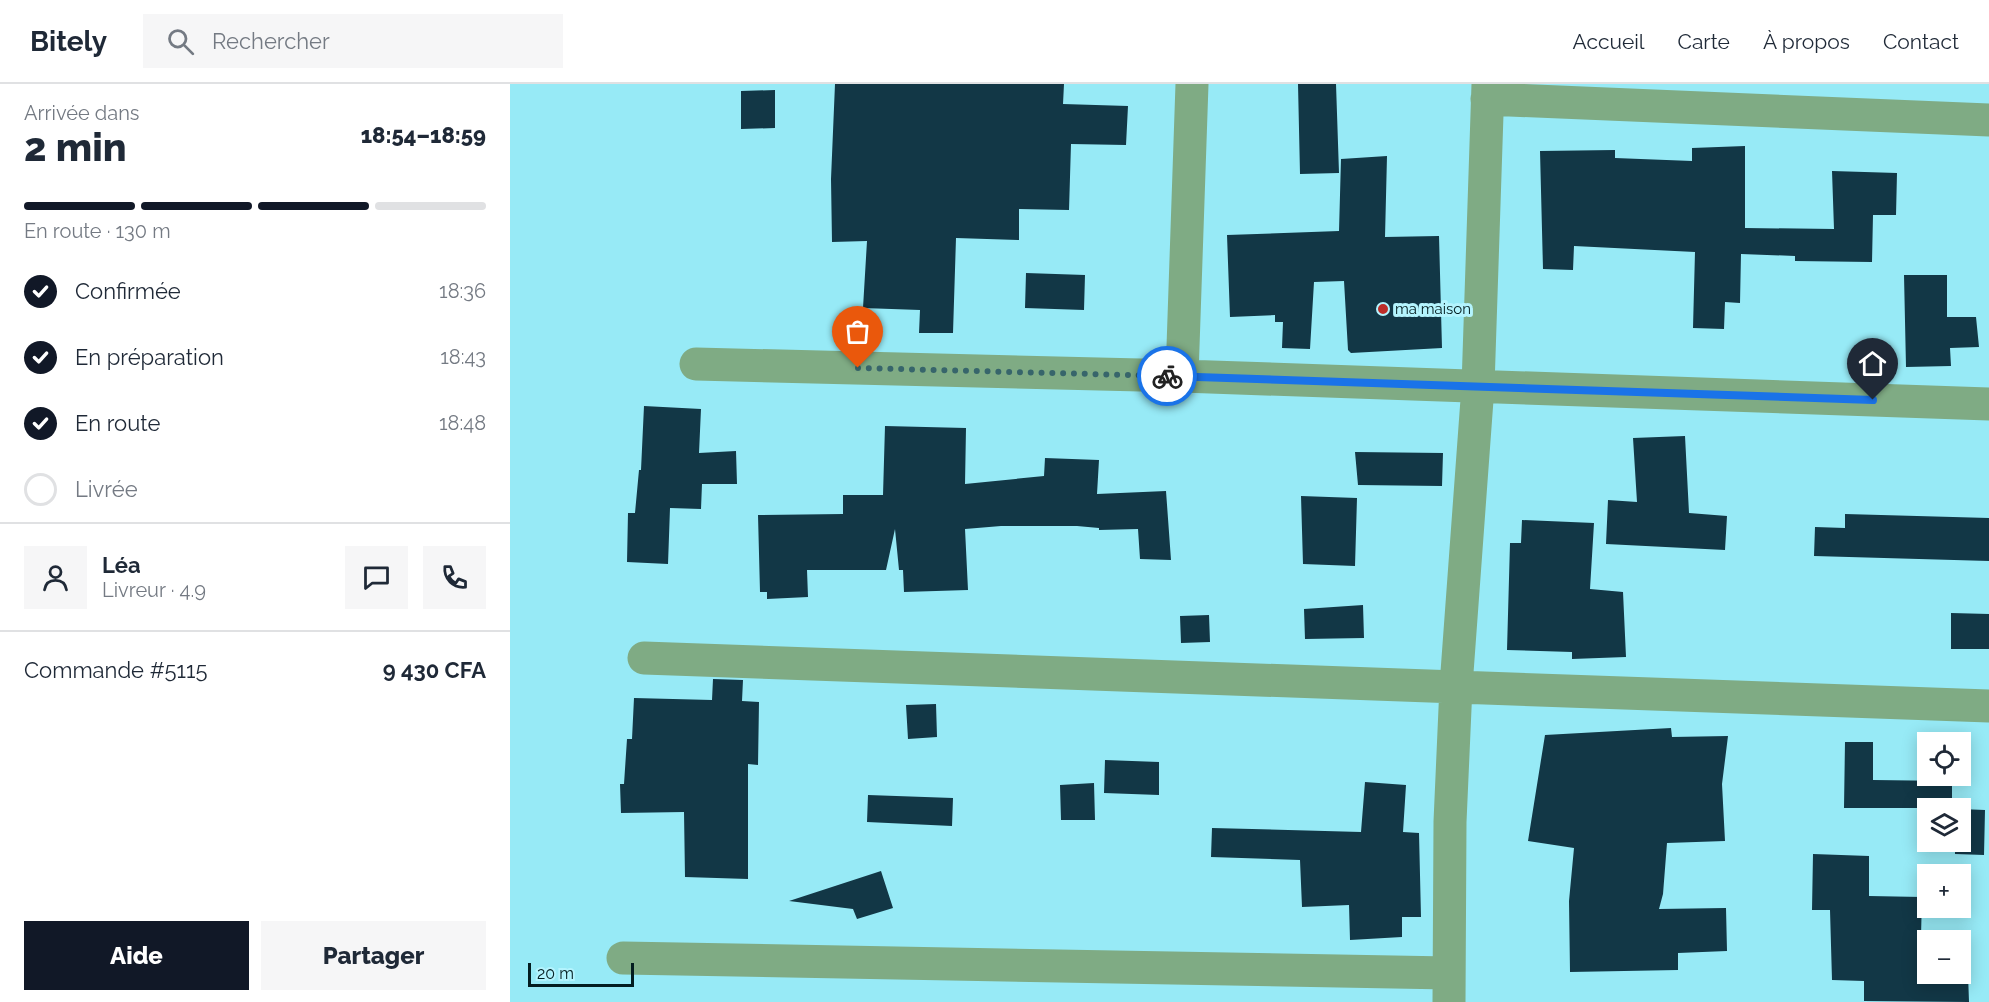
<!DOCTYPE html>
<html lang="fr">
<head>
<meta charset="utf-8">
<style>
	body { margin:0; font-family:Raleway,sans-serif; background:#f6f6f7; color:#1f2937; height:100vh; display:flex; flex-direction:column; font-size:22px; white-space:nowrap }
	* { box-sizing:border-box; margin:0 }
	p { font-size:20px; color:#747a83 }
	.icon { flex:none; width:33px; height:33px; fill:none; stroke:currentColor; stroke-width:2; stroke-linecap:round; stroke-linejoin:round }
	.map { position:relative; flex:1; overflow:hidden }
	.panel { display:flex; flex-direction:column; background:#fff; width:510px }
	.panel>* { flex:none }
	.fabs { position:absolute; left:1407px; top:648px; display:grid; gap:12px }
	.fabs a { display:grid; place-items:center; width:54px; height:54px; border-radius:0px; background:#fff; box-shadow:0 3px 15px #0003; font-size:30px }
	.scale { position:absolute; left:18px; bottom:15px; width:106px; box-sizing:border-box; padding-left:6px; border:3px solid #031d20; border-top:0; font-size:16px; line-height:21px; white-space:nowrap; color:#031d20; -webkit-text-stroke:4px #b4f4fe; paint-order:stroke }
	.pin { position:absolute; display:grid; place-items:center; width:51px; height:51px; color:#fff; margin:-62px -26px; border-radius:50% 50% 50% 0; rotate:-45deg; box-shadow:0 0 6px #0007 }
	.pin .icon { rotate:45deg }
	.courier { position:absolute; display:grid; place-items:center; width:60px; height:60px; margin:-30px; border:4px solid #1a73e8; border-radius:50%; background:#fff; color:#222; box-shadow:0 2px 8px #0007 }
	.summary em { font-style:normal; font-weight:800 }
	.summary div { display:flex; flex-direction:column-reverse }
	.summary { display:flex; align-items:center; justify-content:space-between; height:102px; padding:0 24px }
	h1 { font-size:39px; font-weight:800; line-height:45px }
	.bar { display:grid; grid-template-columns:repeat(4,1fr); gap:9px 6px; align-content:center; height:72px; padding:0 24px }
	.bar i { height:8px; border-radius:4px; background:#e0e1e3 }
	.bar .active { background:#111827 }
	.bar p { grid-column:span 4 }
	.line { display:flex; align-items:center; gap:15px; padding:0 24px; border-top:2px solid #e0e1e3 }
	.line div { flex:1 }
	.round { display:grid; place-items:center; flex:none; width:63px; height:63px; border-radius:0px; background:#f6f6f7 }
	ol { padding:0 24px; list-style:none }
	li { display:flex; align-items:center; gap:18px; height:66px }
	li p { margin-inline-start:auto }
	li .icon { padding:6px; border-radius:50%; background:#111827; color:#fff; stroke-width:4 }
	li:last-child { color:#747a83 }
	li i { width:33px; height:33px; border:3px solid #e0e1e3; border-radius:50% }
	.button { display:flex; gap:12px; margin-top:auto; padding:12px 24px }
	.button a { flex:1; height:69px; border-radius:0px; background:#111827; color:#fff; font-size:24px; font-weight:800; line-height:69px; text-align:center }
	.button a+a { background:#f6f6f7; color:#1f2937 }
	header { display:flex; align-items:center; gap:36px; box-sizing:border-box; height:84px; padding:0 30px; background:#fff; border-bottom:2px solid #e0e1e3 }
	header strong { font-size:28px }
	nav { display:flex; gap:33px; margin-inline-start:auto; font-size:21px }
	.search { width:420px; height:54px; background:#f6f6f7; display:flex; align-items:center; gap:15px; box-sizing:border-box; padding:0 21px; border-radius:0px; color:#747a83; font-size:22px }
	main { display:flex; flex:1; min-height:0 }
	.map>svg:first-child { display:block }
	.building { fill:#123746 }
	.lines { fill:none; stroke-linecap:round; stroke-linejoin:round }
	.minor { stroke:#7fab84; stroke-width:33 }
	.done { stroke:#37656b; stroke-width:6; stroke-dasharray:0 10.8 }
	.route { stroke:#1a73e8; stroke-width:8 }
	.poi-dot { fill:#bc2d29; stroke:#b4f4fe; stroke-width:2 }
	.labels { text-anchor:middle; stroke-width:6; stroke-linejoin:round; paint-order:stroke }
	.poi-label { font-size:15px; fill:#031d20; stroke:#b4f4fe; text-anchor:start }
</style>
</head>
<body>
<header>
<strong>Bitely</strong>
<div class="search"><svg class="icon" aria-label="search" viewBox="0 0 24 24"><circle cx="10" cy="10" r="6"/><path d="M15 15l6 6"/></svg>Rechercher</div>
<nav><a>Accueil</a><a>Carte</a><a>À propos</a><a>Contact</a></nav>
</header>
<main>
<section class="panel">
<div class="summary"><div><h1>2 min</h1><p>Arrivée dans</p></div><em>18:54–18:59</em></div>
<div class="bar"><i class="active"></i><i class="active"></i><i class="active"></i><i></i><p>En route · 130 m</p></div>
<ol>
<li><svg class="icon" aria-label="check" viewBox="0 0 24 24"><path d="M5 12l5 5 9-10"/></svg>Confirmée<p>18:36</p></li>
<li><svg class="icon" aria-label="check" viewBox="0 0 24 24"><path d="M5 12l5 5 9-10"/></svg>En préparation<p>18:43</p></li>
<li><svg class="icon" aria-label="check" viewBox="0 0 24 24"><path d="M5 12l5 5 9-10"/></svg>En route<p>18:48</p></li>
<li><i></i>Livrée</li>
</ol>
<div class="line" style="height:108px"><a class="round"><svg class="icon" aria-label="person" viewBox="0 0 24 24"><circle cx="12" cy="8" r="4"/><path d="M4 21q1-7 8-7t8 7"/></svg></a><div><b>Léa</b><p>Livreur · 4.9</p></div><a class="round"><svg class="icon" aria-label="chat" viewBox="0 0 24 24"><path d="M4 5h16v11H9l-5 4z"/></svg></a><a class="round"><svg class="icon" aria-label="phone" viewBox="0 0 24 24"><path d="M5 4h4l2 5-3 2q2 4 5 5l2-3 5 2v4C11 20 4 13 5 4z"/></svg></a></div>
<div class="line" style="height:78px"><div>Commande #5115</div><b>9 430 CFA</b></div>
<div class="button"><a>Aide</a><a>Partager</a></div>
</section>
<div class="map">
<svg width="1479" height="918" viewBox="0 0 1479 918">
	<rect width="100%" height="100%" fill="#97eaf6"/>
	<path class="building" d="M325,0H554L553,20L618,22L616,61L561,60L559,126L509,125V156L446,154L443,249H409L410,226L353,224L357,157L322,158L321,95Z
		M788,0H826L829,89L790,90Z
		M265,6V44L231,45V7Z
		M1235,62V144L1324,145L1322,87L1387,89L1386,131H1363L1362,178L1285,177V172L1231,170L1230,219L1215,218L1214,245L1183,244L1185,168L1064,162L1063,186L1033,185L1030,67L1105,66V74L1182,77V64Z
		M877,72L875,153L929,152L932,264L841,269L838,266L834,197L804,198L800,265L772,264L773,238H765V231L720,233L717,151L829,147L831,75Z
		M516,189L575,191L574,226L515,224Z
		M1394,191H1437V233H1466L1469,263L1440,264L1441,282L1396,283Z
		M134,322L191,325L189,369L226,367L227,400H192L191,425L160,424L158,480L117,478L118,429H125L129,386H131Z
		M375,342L456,344L455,400L534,392L535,374L589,376L587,410L656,407L661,476L630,475L628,445L589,446V444L567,442H491L455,445L458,506L394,508L393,486H389L385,445L376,486H297L298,513L257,515V508H250L248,431L333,430V411H373Z
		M1175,352L1179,429L1217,432L1215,466L1096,460L1098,416L1127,418L1123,354Z
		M845,368L933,369L932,402L848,401Z
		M791,412L847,414L845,482L793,480Z
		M1335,430L1479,434V477L1304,472L1305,443L1335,444Z
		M1012,436L1084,439L1080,505L1113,508L1116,573L1062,575V568L997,566L1000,459H1011Z
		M853,521L854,554L795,555L794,525Z
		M1441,529L1479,530V565H1441Z
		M699,531L700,558L671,559L670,532Z
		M203,595L233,596L232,617L249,618L248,681L238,680V795L175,793L174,728L111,729L110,700H114L117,655H122L124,614L202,616Z
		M426,620L427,653L398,655L396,621Z
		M1161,644L1162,653L1218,652L1212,700L1215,757L1157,759L1153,810L1149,825L1216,824L1217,867L1168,869V886L1060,888L1059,817L1064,764L1018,757L1035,651Z
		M1335,658H1363V696L1442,697V724H1334Z
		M595,676L649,678V711L594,709Z
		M855,698L896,701L893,748L909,749L911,833H892V853L840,856L839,821L792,823L790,776L701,773L702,744L851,748Z
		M584,699L585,736H551L550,701Z
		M358,711L443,714L442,742L357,738Z
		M1450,725L1475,726L1474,771L1445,770V758H1450Z
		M1303,770L1359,772V812L1412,813L1410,892L1458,890L1459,918L1354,917V897L1322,896L1320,826H1302Z
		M371,787L383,824L347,835L343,825L279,817Z"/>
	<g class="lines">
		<path class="minor" d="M977,15L1479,36
			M186,280L672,292L1479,320
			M672,292L682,0
			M134,574L1479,622
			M113,874L939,889
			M939,918L940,738L946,602L968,302L978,0"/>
	</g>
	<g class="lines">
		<path class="done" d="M348,284L657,292"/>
		<path class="route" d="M657,292L1363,316"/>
	</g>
	<circle class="poi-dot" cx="873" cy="225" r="6"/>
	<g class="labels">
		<g class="poi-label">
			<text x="885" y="230">ma maison</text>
		</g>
	</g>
</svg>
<div class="fabs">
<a><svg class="icon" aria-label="locate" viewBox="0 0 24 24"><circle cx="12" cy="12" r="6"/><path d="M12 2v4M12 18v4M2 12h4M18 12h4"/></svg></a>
<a><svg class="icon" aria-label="layers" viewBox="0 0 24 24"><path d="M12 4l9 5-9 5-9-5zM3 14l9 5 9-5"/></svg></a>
<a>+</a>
<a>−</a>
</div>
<div class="scale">20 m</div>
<div class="pin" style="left:348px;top:284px;background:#ea580c"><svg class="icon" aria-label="bag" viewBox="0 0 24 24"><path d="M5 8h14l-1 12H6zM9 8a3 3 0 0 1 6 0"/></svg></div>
<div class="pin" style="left:1363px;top:316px;background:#1f2937"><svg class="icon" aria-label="home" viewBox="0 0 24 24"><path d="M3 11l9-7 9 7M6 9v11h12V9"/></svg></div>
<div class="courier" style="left:657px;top:292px"><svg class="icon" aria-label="bike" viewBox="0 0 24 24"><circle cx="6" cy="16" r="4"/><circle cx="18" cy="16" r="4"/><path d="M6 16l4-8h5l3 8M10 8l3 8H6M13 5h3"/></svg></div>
</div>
</main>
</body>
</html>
